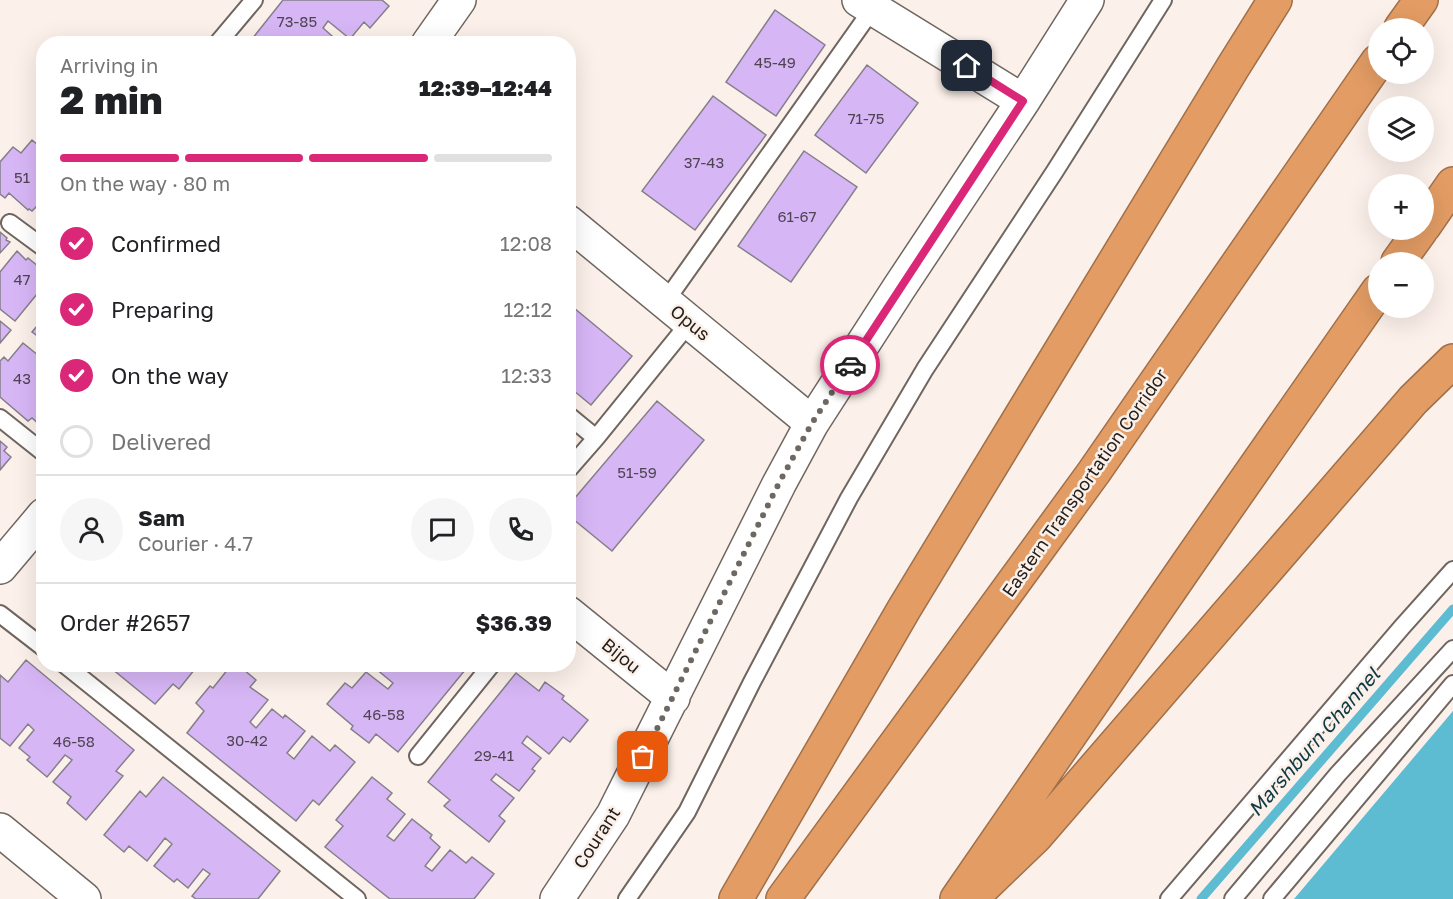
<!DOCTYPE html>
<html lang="en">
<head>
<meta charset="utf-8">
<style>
	body { margin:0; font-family:"Golos Text",sans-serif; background:#f6f6f6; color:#202124; height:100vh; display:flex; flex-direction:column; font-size:22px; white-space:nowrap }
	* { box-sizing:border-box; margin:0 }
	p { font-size:20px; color:#757577 }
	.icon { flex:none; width:33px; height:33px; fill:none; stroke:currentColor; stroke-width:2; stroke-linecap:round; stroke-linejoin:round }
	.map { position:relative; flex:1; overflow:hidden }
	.sheet { position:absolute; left:36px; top:36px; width:540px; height:636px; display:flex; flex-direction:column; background:#fff; border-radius:24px; box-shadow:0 6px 24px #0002 }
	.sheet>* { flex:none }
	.tools { position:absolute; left:1368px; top:18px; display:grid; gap:12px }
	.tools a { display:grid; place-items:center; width:66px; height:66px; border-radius:50%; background:#fff; box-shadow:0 6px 24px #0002; font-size:30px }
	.pin { position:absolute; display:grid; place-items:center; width:51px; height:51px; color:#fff; margin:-26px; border-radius:12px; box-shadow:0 3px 9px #0006 }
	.courier { position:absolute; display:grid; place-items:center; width:60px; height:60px; margin:-30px; border:4px solid #db2777; border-radius:50%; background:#fff; color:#222; box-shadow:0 2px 8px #0007 }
	.overview em { font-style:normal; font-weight:800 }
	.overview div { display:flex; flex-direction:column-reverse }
	.overview { display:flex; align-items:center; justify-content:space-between; height:102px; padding:0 24px }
	h1 { font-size:39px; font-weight:800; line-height:45px }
	.bar { display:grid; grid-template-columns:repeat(4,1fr); gap:9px 6px; align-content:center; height:72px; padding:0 24px }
	.bar i { height:8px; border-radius:4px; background:#e0e0e0 }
	.bar .active { background:#db2777 }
	.bar p { grid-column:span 4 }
	.line { display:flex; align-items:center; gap:15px; padding:0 24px; border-top:2px solid #e0e0e0 }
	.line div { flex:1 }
	.round { display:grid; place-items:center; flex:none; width:63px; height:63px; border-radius:32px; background:#f6f6f6 }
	ol { padding:0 24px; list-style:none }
	li { display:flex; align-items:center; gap:18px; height:66px }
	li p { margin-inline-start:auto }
	li .icon { padding:6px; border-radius:50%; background:#db2777; color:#fff; stroke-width:4 }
	li:last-child { color:#757577 }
	li i { width:33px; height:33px; border:3px solid #e0e0e0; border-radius:50% }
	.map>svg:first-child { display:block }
	.water { fill:#5dbcd2 }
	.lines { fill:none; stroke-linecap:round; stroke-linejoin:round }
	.stream { stroke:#5dbcd2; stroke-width:9 }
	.building { fill:#d7b6f6; stroke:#847f89; stroke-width:1.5 }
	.service-casing { stroke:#706660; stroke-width:20 }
	.minor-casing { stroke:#706660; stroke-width:36 }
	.motorway-casing { stroke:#9f704a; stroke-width:36 }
	.service { stroke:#fff; stroke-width:16 }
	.minor { stroke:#fff; stroke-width:33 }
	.motorway { stroke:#e39c64; stroke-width:33 }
	.done { stroke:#6e6863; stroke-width:6; stroke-dasharray:0 10.8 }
	.route { stroke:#db2777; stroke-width:8 }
	.labels { text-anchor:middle; stroke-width:5; stroke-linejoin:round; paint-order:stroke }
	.number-label { font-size:15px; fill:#4f4452 }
	.street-label { font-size:18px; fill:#221e1b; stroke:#fcf1ea }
	.water-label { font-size:20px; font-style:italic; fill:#0d3a43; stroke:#fcf1ea }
</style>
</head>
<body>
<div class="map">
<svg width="1453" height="899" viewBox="0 0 1453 899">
	<rect width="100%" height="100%" fill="#fcf1ea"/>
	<path class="water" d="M1453,711V899H1294Z"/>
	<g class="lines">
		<path class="stream" d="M1201,899L1453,609"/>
	</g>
	<path class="building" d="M283,0H382L389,6L370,28L364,22L350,39L328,21L323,28L341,44H248Z
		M775,10L825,45L776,116L726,82Z
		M867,65L918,103L866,173L815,135Z
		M713,96L766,135L695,230L642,191Z
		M32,140L44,150V199L32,211L29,209L28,210L9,193L5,198L0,194V162L13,147L21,153Z
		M804,151L857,187L791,282L738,246Z
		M0,232L7,238L6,240L10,242L0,253Z
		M17,251L26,260L28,258L44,271V289L42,288L15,321L0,309V272Z
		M568,303L632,356L591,405L568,386Z
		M44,318V341L32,332Z
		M0,321L11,330L0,343Z
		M23,343L44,360V421L40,425L32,418L28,421L0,397V361L4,357L8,361Z
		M657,401L704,440L612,551L568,515V506Z
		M0,441L7,447L4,451L11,457L0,470Z
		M26,660L134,750L116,771L123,776L86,820L67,803L71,797L53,782L72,760L65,755L47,777L27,760L30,757L19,748L34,730L28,724L10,746L0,738V675L8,682Z
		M106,664H199L179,689L173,684L155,704Z
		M232,664H237L256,680L250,687L268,700L250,722L256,728L272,709L283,718L285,715L305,731L287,753L294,759L312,736L330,751L335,745L355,762L319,805L313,800L296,821L187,733L204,711L196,703L210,686L213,688Z
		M377,664H470L398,752L376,734L369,743L351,729L353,726L327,704L345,683L352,688L366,672L388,689L393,683L375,668Z
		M516,673L539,691L545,682L564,696L562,699L588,720L570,742L563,737L549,754L527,736L522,743L541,758L532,769L535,771L519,791L496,774L491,780L514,798L499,816L505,821L489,842L444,806L450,800L428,782Z
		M163,777L280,871L258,899H196L192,896L210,874L203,869L188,888L177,879L174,882L154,866L172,844L165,838L147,861L129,846L124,852L104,835L140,791L146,797Z
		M372,777L392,793L387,799L405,814L387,836L394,841L412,819L432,835L430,838L440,847L425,866L432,871L450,850L466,863L472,857L494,874L474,899H390L325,847L343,826L336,820Z"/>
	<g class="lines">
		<g class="service-casing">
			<path id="service" d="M217,44L254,0
				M10,223L44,248
				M665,302L876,4
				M568,415L596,438L690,322
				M0,418L44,453
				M568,470L596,438
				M0,614L44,648
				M64,664L357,899
				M418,756L492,664
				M627,899L687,812L752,682L849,498L925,369L1055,171L1163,0
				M1169,899L1402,627L1453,570
				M1233,899L1338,774L1453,649
				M1272,899L1453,684"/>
		</g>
		<g class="minor-casing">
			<path id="minor" d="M859,0L1023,101
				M428,44L459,0
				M568,222L812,423
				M0,567L44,515
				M568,613L673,698
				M0,830L84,899
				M557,899L613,815L779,484L812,423L899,288L1023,101L1087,0"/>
		</g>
		<g class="motorway-casing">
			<path id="motorway" d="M1401,28L1421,0
				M1424,226L1453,184
				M1398,262L1421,230
				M981,889L1036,836L1413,400L1453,361
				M736,899L904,609L1233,67L1275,0
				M783,899L1094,472L1378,61
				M957,899L1189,562L1378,291"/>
		</g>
		<use href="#service" class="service"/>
		<use href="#minor" class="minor"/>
		<use href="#motorway" class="motorway"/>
	</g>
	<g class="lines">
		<path class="done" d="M643,757L779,483L812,423L850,365"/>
		<path class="route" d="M850,365L1023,101L967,66"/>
	</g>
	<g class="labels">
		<g class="number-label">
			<text x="297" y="27">73-85</text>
			<text x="775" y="68">45-49</text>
			<text x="866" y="124">71-75</text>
			<text x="704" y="168">37-43</text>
			<text x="22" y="183">51</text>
			<text x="797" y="222">61-67</text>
			<text x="22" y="285">47</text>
			<text x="22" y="384">43</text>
			<text x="637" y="478">51-59</text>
			<text x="384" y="720">46-58</text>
			<text x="247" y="746">30-42</text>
			<text x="74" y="747">46-58</text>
			<text x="494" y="761">29-41</text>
		</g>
		<g class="street-label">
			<text transform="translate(690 323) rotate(39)" y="6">Opus</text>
			<text transform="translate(1085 483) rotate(-55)" y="6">Eastern Transportation Corridor</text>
			<text transform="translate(621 656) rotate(39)" y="6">Bijou</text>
			<text transform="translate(597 838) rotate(-57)" y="6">Courant</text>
		</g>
		<g class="water-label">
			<text transform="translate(1314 742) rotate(-49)" y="7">Marshburn Channel</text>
		</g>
	</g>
</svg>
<div class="tools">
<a><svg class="icon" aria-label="locate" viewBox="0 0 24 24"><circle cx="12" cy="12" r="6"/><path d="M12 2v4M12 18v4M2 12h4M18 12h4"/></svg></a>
<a><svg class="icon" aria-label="layers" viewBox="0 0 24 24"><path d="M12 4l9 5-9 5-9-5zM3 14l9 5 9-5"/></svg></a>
<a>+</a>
<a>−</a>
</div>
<div class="pin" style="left:643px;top:757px;background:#ea580c"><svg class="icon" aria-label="bag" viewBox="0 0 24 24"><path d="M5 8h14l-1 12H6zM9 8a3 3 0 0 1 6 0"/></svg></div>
<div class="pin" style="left:967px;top:66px;background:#1f2937"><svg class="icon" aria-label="home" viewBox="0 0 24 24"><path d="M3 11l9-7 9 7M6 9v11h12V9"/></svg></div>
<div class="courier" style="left:850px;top:365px"><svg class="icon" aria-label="car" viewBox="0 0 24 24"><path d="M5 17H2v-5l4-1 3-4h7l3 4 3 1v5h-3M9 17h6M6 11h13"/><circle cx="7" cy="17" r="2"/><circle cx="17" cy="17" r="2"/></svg></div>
<section class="sheet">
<div class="overview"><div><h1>2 min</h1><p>Arriving in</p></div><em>12:39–12:44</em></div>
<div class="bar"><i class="active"></i><i class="active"></i><i class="active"></i><i></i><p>On the way · 80 m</p></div>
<ol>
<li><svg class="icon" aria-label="check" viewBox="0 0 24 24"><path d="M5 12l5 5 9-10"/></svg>Confirmed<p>12:08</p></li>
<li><svg class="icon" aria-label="check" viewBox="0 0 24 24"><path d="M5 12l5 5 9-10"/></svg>Preparing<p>12:12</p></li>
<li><svg class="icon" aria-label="check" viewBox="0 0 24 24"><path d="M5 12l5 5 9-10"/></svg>On the way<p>12:33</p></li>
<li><i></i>Delivered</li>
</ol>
<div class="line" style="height:108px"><a class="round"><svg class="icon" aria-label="person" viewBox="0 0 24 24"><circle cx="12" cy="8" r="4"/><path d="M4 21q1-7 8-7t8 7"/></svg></a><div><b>Sam</b><p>Courier · 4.7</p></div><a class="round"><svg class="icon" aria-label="chat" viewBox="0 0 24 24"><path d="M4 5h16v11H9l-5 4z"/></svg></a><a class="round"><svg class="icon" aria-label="phone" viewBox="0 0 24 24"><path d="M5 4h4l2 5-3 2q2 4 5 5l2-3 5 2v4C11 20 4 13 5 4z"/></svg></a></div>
<div class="line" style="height:78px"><div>Order #2657</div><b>$36.39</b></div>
</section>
</div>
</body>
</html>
